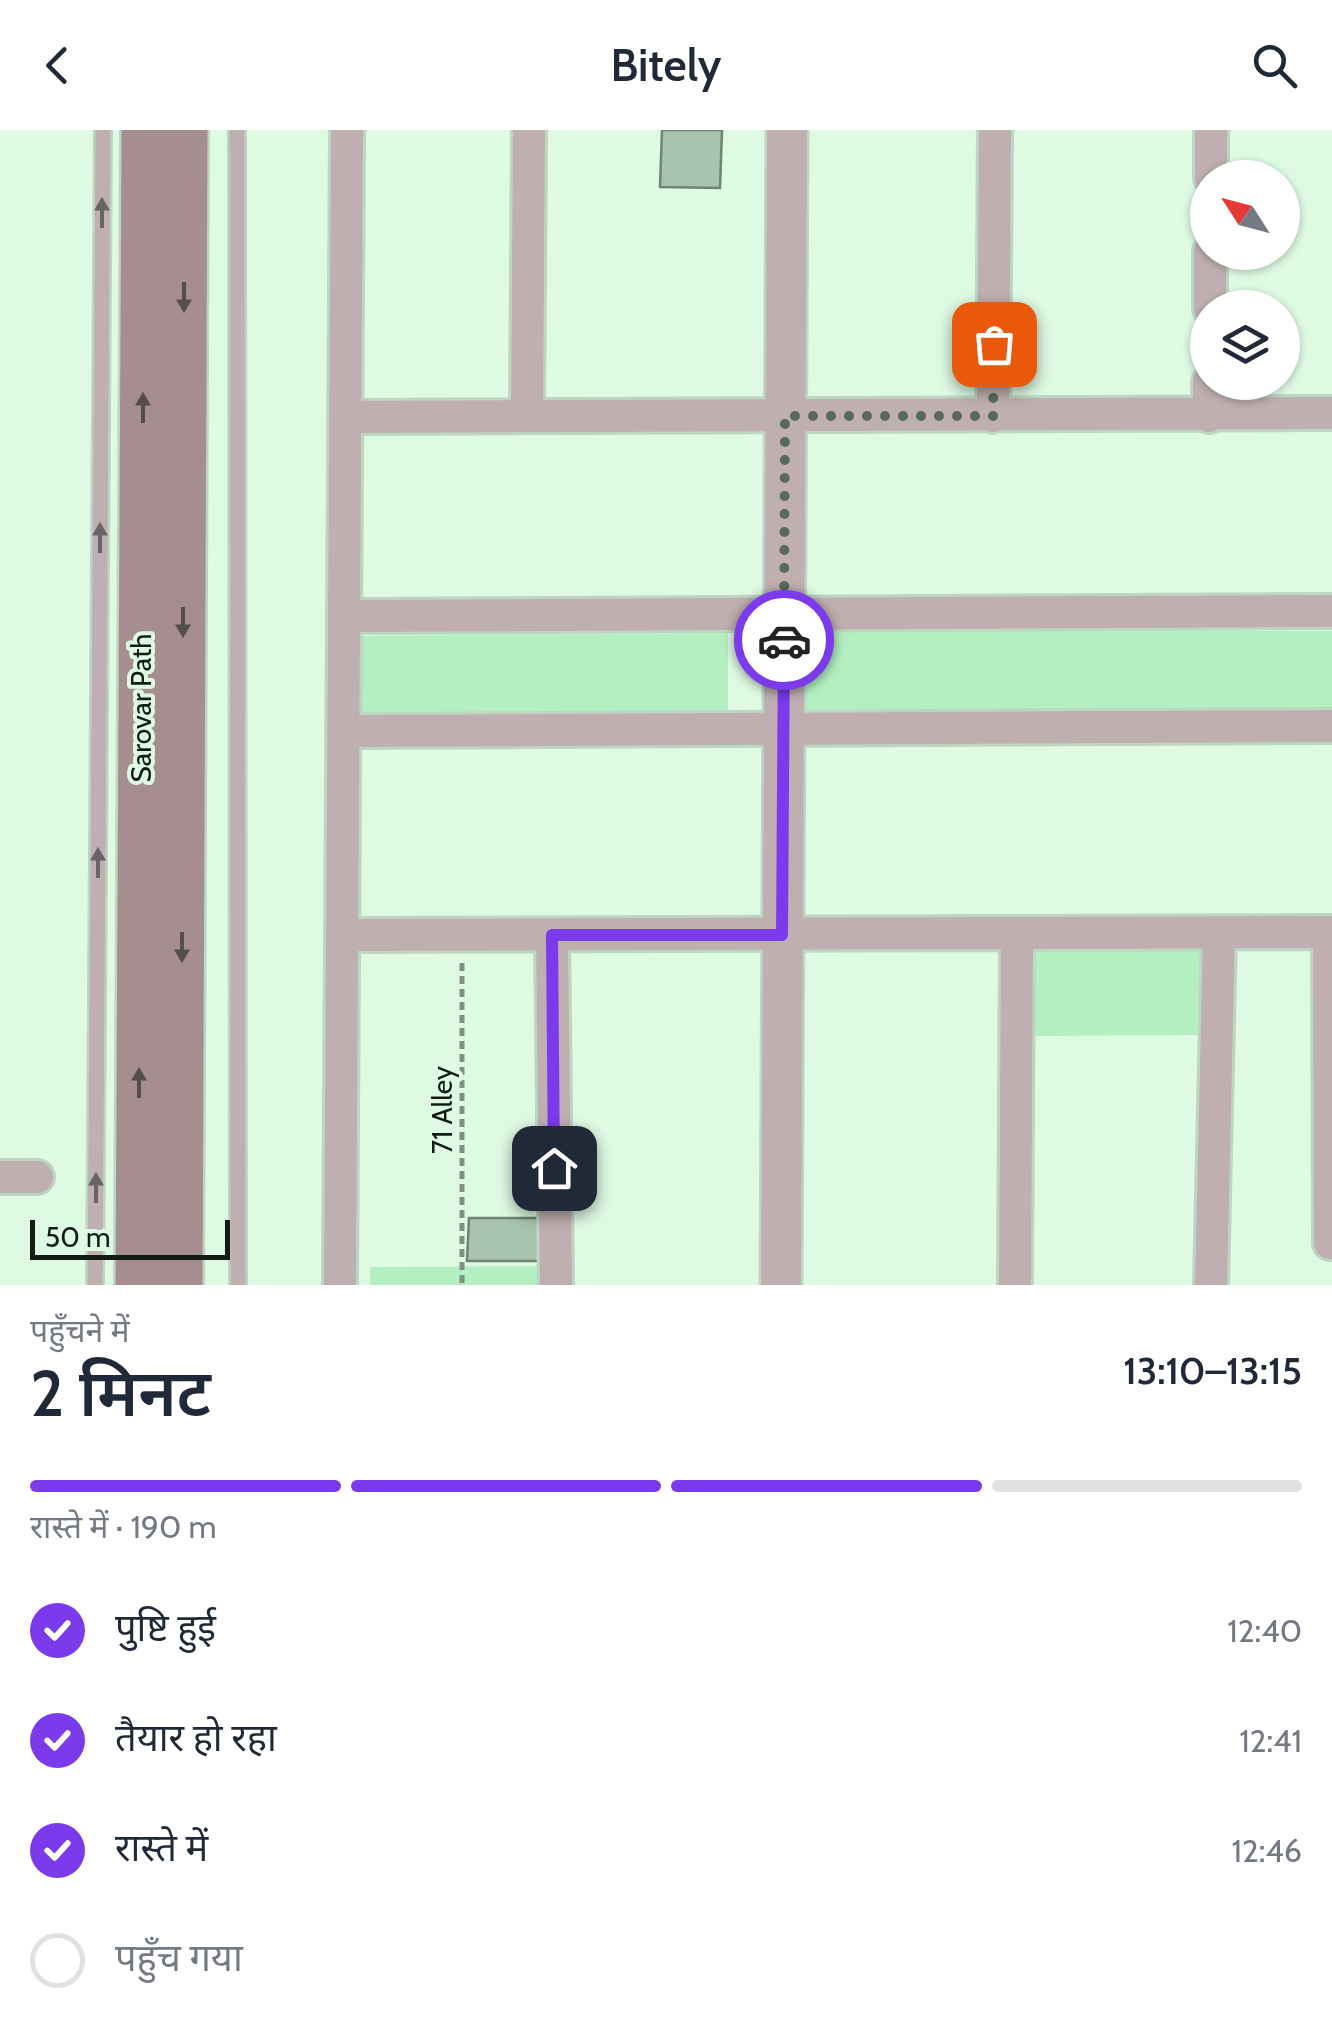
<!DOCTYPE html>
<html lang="hi">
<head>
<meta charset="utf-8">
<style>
	body { margin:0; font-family:Cabin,"Noto Sans Devanagari",sans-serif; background:#f2f2f3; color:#1f2937; height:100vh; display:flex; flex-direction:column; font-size:38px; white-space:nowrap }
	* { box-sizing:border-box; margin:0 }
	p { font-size:32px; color:#747a83 }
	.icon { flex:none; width:55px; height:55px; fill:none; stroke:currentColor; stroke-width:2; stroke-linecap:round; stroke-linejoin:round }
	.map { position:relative; height:1155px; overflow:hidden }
	.details { display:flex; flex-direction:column; background:#fff; flex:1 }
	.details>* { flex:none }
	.needle { width:65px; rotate:306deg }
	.buttons { position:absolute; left:1190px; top:30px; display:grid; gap:20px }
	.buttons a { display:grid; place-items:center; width:110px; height:110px; border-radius:50%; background:#fff; box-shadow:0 2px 8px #0004; font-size:50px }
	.scale { position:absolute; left:30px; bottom:25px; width:200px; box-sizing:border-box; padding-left:10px; border:5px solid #121c14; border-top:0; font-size:28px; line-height:35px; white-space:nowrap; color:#121c14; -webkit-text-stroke:8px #defae3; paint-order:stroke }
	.pin { position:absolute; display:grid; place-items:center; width:85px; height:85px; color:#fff; margin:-42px; border-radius:20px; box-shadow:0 5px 15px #0006 }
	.courier { position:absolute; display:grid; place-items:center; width:100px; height:100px; margin:-50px; border:8px solid #7c3aed; border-radius:50%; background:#fff; color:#222; box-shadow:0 2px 12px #0007 }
	.summary em { font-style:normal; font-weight:600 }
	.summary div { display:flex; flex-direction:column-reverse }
	.summary { display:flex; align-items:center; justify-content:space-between; height:170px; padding:0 30px }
	h1 { font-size:65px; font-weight:600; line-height:75px }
	.bar { display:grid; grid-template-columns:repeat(4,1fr); gap:15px 10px; align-content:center; height:120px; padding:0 30px }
	.bar i { height:12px; border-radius:8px; background:#e0e1e3 }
	.bar .on { background:#7c3aed }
	.bar p { grid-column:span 4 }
	ol { padding:0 30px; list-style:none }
	li { display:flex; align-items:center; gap:30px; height:110px }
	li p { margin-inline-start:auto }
	li .icon { padding:10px; border-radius:50%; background:#7c3aed; color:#fff; stroke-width:4 }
	li:last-child { color:#747a83 }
	li i { width:55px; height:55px; border:5px solid #e0e1e3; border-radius:50% }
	header { display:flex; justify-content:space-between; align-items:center; height:130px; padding:0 30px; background:#fff; font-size:45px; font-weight:600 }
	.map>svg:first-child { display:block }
	.green { fill:#b3efc0 }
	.building { fill:#a8c4ae; stroke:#6d8672; stroke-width:2.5 }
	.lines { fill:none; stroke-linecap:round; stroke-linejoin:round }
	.service-casing { stroke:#bdd6c2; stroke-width:20 }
	.minor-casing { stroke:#bdd6c2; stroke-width:38 }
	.tertiary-casing { stroke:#bdd6c2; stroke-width:45 }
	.secondary-casing { stroke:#bdd6c2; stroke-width:50 }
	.path { stroke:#7e9182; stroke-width:5; stroke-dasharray:8 5; stroke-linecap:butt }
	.service { stroke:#bfafb0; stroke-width:15 }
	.minor { stroke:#bfafb0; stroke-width:32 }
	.tertiary { stroke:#bfafb0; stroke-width:40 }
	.secondary { stroke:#a68e90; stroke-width:45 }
	.oneway { fill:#686662 }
	.oneway2 { fill:#554f4c }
	.done { stroke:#596a5c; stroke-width:10; stroke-dasharray:0 18 }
	.route { stroke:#7c3aed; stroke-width:12 }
	.labels { text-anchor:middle; stroke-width:8; stroke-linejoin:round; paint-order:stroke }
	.street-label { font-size:28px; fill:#121c14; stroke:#defae3 }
</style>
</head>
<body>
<header><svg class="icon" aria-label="back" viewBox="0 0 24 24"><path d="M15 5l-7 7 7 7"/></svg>Bitely<svg class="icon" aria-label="search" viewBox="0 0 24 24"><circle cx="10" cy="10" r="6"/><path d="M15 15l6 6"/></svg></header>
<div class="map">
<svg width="1332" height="1155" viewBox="0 0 1332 1155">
	<rect width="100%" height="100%" fill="#defae3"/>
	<path class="green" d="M787,499L1332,501V588L788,586Z
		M728,503V590L354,593V506Z
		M1202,818V905L1029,906V819Z
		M543,1136V1155H370V1137Z"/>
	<path class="building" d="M662,0H722L720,58L660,57Z
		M469,1088H545L544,1131H467Z"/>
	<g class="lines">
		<g class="service-casing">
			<path id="service" d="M237,0L238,1155
				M95,1155L103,0"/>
		</g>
		<g class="minor-casing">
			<path id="minor" d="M1211,48V0
				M1210,178V122
				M527,285L529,0
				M993,286L995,0
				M1209,286V252
				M345,287L1332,283
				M344,486L1332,481
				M343,601L1332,596
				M1326,802L1329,816L1330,1113
				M342,805L1332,802
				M552,805L556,1155
				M0,1047H37
				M340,1155L347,0
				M1015,1155L1017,804
				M1211,1155L1219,804"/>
		</g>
		<g class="tertiary-casing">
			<path id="tertiary" d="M781,1155L787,0"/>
		</g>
		<g class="secondary-casing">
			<path id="secondary" d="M138,1155L144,0
				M180,1155L185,0"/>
		</g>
		<path class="path" d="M462,833V1155"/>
		<use href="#service" class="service"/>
		<use href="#minor" class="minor"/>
		<use href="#tertiary" class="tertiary"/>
		<use href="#secondary" class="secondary"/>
	</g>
	<defs><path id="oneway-solid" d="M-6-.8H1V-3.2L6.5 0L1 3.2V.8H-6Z" transform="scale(2.5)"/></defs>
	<g class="oneway">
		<use href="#oneway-solid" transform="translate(102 83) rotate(-90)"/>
		<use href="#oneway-solid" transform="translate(100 408) rotate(-90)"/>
		<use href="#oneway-solid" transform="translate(98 733) rotate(-90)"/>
		<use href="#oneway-solid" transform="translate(96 1058) rotate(-90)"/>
	</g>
	<g class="oneway2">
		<use href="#oneway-solid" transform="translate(184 167) rotate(90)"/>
		<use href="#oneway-solid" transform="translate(143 278) rotate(-90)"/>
		<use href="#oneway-solid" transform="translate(183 492) rotate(90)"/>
		<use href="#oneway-solid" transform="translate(182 817) rotate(90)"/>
		<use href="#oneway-solid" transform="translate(139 953) rotate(-90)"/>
	</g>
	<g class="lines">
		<path class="done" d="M784,510L785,286H993L994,214"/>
		<path class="route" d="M554,1038L552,805H782L784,510"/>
	</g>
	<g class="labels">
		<g class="street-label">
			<text transform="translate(141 578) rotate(-90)" y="10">Sarovar Path</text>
			<text transform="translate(442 980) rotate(-90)" y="10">71 Alley</text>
		</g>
	</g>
</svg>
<div class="buttons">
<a><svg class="needle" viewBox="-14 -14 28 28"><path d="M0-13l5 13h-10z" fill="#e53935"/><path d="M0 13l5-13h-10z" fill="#747a83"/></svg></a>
<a><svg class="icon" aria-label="layers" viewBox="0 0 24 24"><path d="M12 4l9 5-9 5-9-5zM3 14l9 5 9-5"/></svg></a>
</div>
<div class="scale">50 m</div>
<div class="pin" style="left:994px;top:214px;background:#ea580c"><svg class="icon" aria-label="bag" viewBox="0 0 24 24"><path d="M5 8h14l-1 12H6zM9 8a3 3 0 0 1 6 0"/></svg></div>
<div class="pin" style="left:554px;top:1038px;background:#1f2937"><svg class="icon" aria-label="home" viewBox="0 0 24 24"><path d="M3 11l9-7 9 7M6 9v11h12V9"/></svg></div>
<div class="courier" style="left:784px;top:510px"><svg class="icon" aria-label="car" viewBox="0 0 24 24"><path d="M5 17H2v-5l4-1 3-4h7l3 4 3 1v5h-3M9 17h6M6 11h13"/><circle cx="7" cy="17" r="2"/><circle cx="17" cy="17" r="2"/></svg></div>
</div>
<section class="details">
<div class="summary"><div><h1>2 मिनट</h1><p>पहुँचने में</p></div><em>13:10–13:15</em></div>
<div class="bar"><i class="on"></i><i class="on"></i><i class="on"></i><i></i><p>रास्ते में · 190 m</p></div>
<ol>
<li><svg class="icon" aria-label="check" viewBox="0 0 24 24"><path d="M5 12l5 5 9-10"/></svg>पुष्टि हुई<p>12:40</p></li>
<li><svg class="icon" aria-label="check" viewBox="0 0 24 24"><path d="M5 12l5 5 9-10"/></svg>तैयार हो रहा<p>12:41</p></li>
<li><svg class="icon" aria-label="check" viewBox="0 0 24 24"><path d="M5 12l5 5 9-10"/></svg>रास्ते में<p>12:46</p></li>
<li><i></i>पहुँच गया</li>
</ol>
</section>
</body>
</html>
